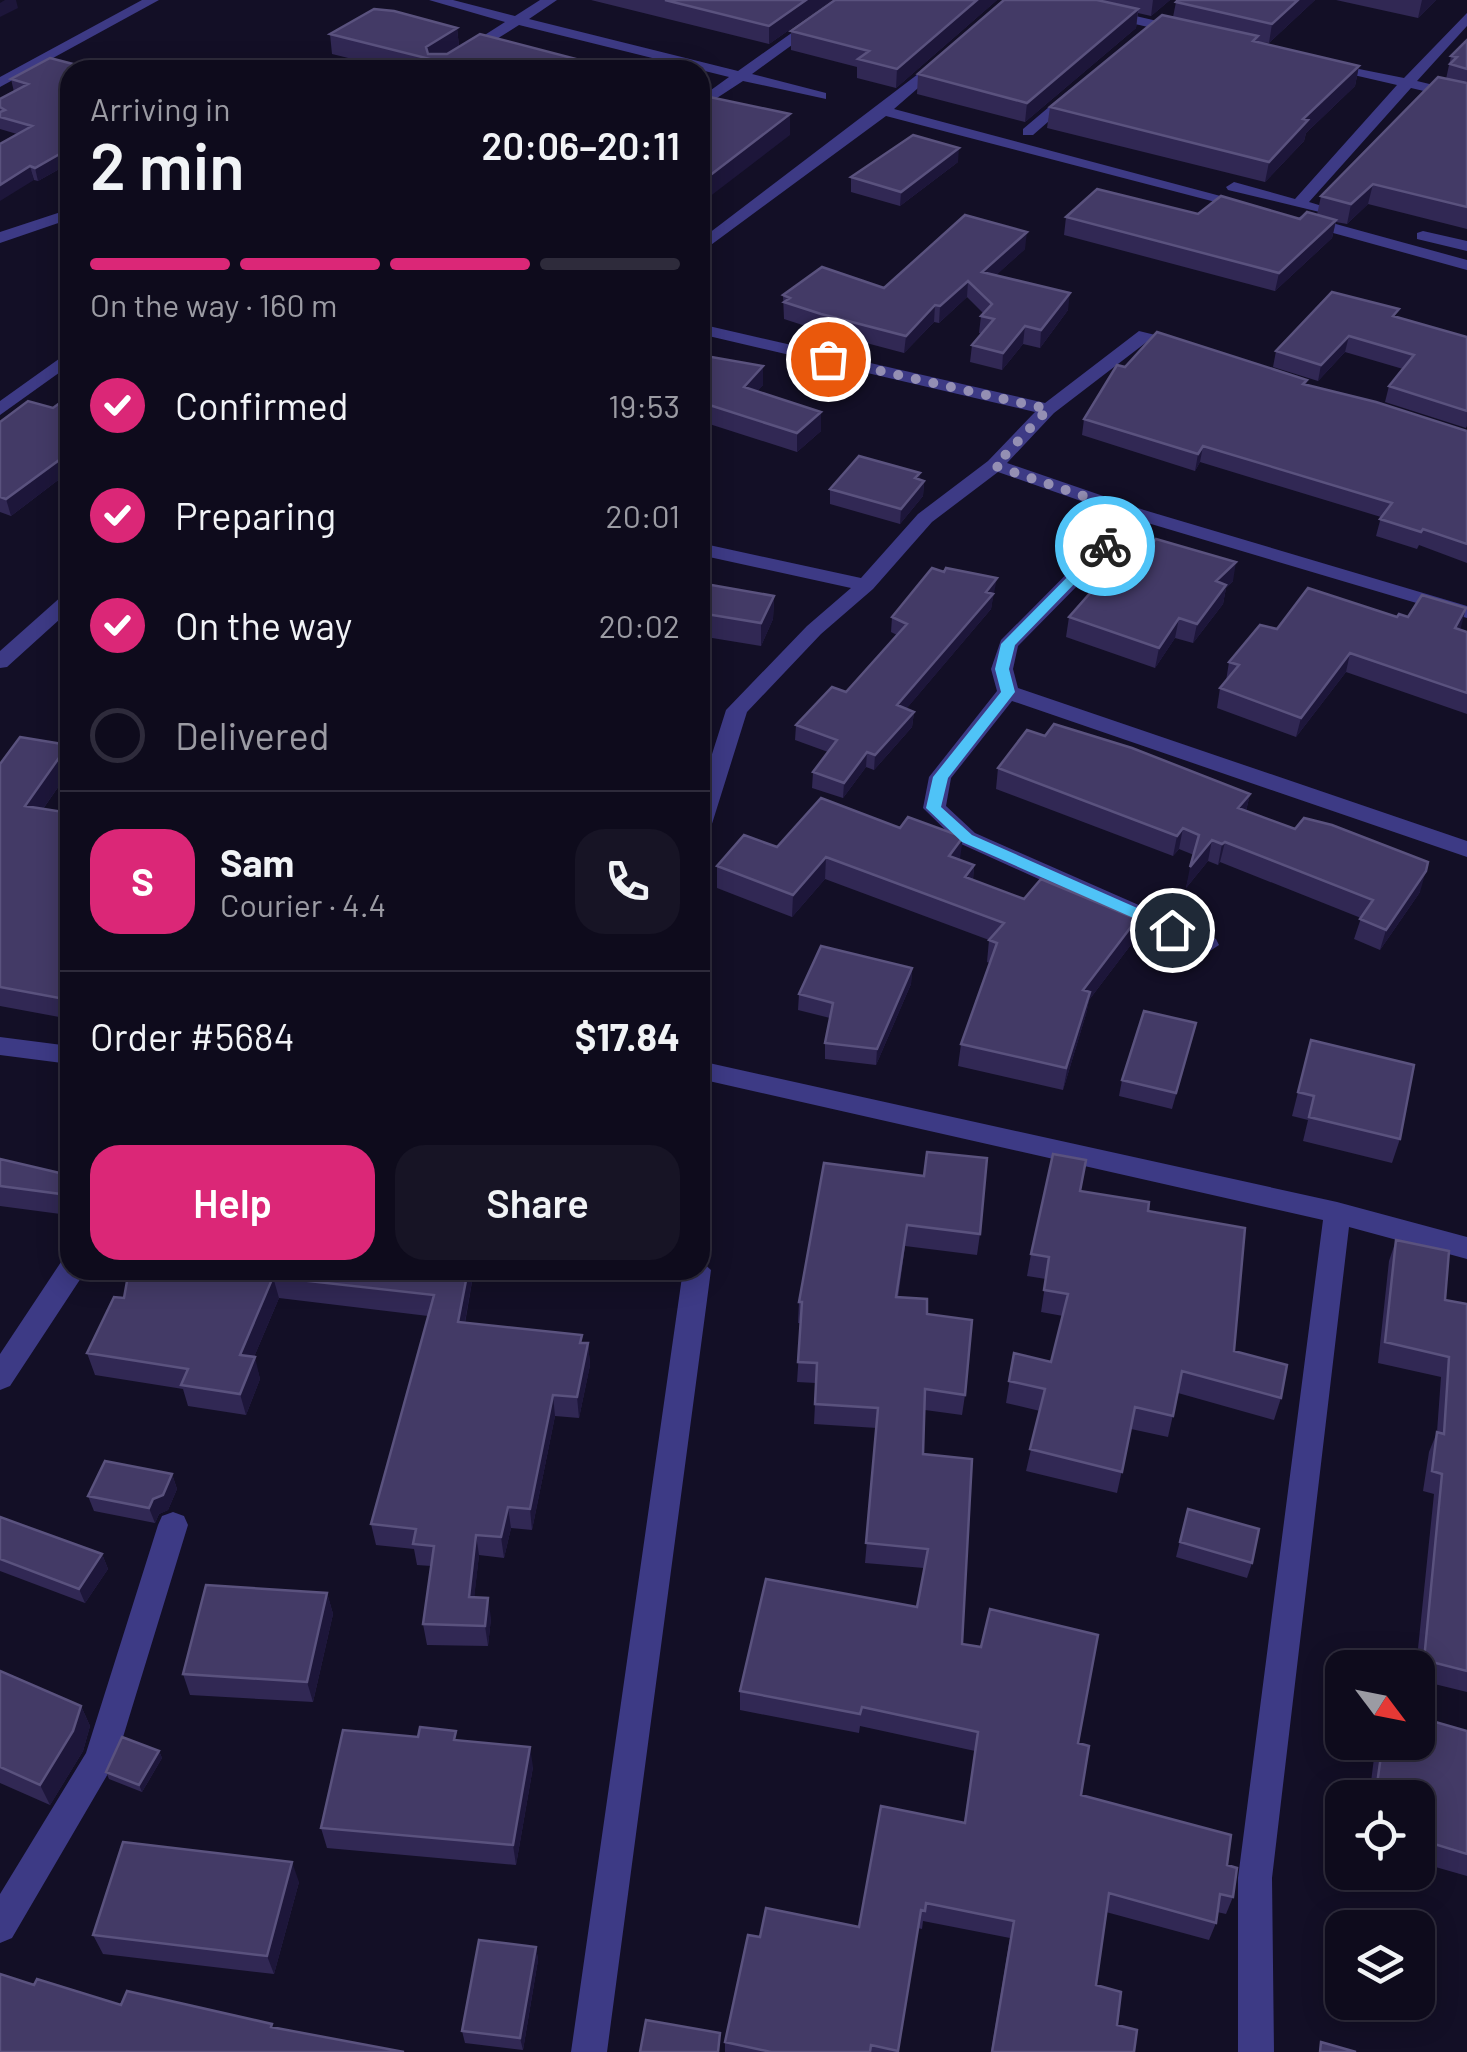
<!DOCTYPE html>
<html lang="en">
<head>
<meta charset="utf-8">
<style>
	body { margin:0; font-family:Barlow,sans-serif; background:#171425; color:#f1f3f6; height:100vh; display:flex; flex-direction:column; font-size:38px; white-space:nowrap }
	* { box-sizing:border-box; margin:0 }
	p { font-size:32px; color:#9b9ba3 }
	.icon { flex:none; width:55px; height:55px; fill:none; stroke:currentColor; stroke-width:2; stroke-linecap:round; stroke-linejoin:round }
	.map { position:relative; flex:1; overflow:hidden }
	.panel { position:absolute; left:60px; top:60px; width:650px; height:1220px; display:flex; flex-direction:column; background:#0e0b1c; border-radius:30px; box-shadow:0 5px 25px #0003,0 0 0 2px #2e2b3b }
	.panel>* { flex:none }
	.needle { width:65px; rotate:122deg }
	.controls { position:absolute; left:1325px; top:1650px; display:grid; gap:20px }
	.controls a { display:grid; place-items:center; width:110px; height:110px; border-radius:20px; background:#0e0b1c; box-shadow:0 5px 25px #0003,0 0 0 2px #2e2b3b; font-size:50px }
	.pin { position:absolute; display:grid; place-items:center; width:85px; height:85px; color:#fff; margin:-42px; border:5px solid #fff; border-radius:50%; box-shadow:0 2px 10px #0007 }
	.courier { position:absolute; display:grid; place-items:center; width:100px; height:100px; margin:-50px; border:8px solid #4fc3f7; border-radius:50%; background:#fff; color:#222; box-shadow:0 2px 12px #0007 }
	.head em { font-style:normal; font-weight:600 }
	.head div { display:flex; flex-direction:column-reverse }
	.head { display:flex; align-items:center; justify-content:space-between; height:170px; padding:0 30px }
	h1 { font-size:65px; font-weight:600; line-height:75px }
	.bar { display:grid; grid-template-columns:repeat(4,1fr); gap:15px 10px; align-content:center; height:120px; padding:0 30px }
	.bar i { height:12px; border-radius:8px; background:#2e2b3b }
	.bar .on { background:#db2777 }
	.bar p { grid-column:span 4 }
	.line { display:flex; align-items:center; gap:25px; padding:0 30px; border-top:2px solid #2e2b3b }
	.line div { flex:1 }
	.round { display:grid; place-items:center; flex:none; width:105px; height:105px; border-radius:30px; background:#171425 }
	ol { padding:0 30px; list-style:none }
	li { display:flex; align-items:center; gap:30px; height:110px }
	li p { margin-inline-start:auto }
	li .icon { padding:10px; border-radius:50%; background:#db2777; color:#fff; stroke-width:4 }
	li:last-child { color:#9b9ba3 }
	li i { width:55px; height:55px; border:5px solid #2e2b3b; border-radius:50% }
	.primary-button { display:flex; gap:20px; margin-top:auto; padding:20px 30px }
	.primary-button a { flex:1; height:115px; border-radius:30px; background:#db2777; color:#fff; font-size:40px; font-weight:600; line-height:115px; text-align:center }
	.primary-button a+a { background:#171425; color:#f1f3f6 }
	.map>svg:first-child { display:block }
	.lines { fill:none; stroke-linecap:round; stroke-linejoin:round }
	.minor { fill:#3d3a85; fill-rule:evenodd }
	.wall { fill:#312854 }
	.shaded-wall { fill:#1d163a }
	.building { fill:#433a66; stroke:#5a527e; stroke-width:2.5 }
	.route { fill:#4fc3f7 }
	.done { stroke:#948fb3; stroke-width:10; stroke-dasharray:0 18 }
</style>
</head>
<body>
<div class="map">
<svg width="1467" height="2052" viewBox="0 0 1467 2052">
	<rect width="100%" height="100%" fill="#130f26"/>
	<g class="lines">
		<path class="minor" d="M142,0H159L0,87V77Z
			M429,0H453L515,16L540,0H557L529,19L738,71L838,0H854L752,74L826,93V99L743,81L700,109V98L729,77L519,25L447,70H430L505,22Z
			M1105,9L1188,28L1190,31L1183,35L1100,16L1098,13Z
			M1467,13V26L1417,81L1467,93V101L1411,88L1309,202L1332,209V215L1228,190L1226,187L1234,182L1295,199L1397,85L1319,67V61L1404,78Z
			M943,55L948,56V62L894,109L1258,206L1250,211L886,116L700,253V240Z
			M1069,90L1081,93L1033,135H1023V129Z
			M70,209V219L0,243V232Z
			M1303,215L1467,260V270L1297,223L1295,220Z
			M1423,231L1467,241V251L1417,239V233Z
			M700,324L1045,403L1139,331L1192,344V352L1186,353L1148,341L1054,413L1007,463L1144,510L1467,606V618L1141,521L1018,646L1013,669L1018,688L1467,841V857L1012,701L951,778L946,806L975,833L1216,939L1219,945L1207,953L1198,951L959,843L923,808L929,777L997,691L991,669L1001,640L1124,516L998,472L932,522L873,589L821,634L747,712L711,827L700,835V792L726,710L807,626L851,588L700,555V543L861,578L918,514L988,461L1035,412L700,334Z
			M70,351V365L0,415V401Z
			M70,593V610L7,667L0,668V651L63,595Z
			M0,1037L70,1046V1064L0,1055Z
			M700,1061L1337,1202L1467,1237V1259L1349,1227L1272,1878L1274,2052H1238V1878L1323,1220L700,1079Z
			M70,1259V1270H85L81,1278L10,1386L0,1390V1354L61,1262Z
			M700,1260L711,1270L607,2052H571L683,1270H700Z
			M173,1512L184,1516L188,1525L116,1760L12,1938L0,1943V1894L86,1753L158,1525L162,1516Z"/>
	</g>
	<path class="wall" d="M591,0H832L769,44Z
		M997,0L896,88L857,78V67L791,50V31Z
		M1004,0H1170L1151,16L1138,13L1136,28L1025,122L917,94L918,74Z
		M1178,0H1315L1269,43L1257,42L1359,66L1355,86L1306,133L1304,141L1265,182L1047,128L1050,107L1173,17L1176,2Z
		M1336,0H1436L1418,18Z
		M457,28L459,46L618,70H397L332,54L330,34Z
		M1467,40V229L1368,204L1347,224L1336,222L1332,238L1275,291L1064,235L1066,217L1198,214L1300,219L1317,215L1321,196L1446,79L1451,56Z
		M70,70V163L38,181L34,180L17,134L0,129V99L14,92L11,79Z
		M958,162L900,206L851,192V177Z
		M1025,249L996,275L1068,310L1040,348L1023,344L1002,370L970,362L972,345L982,334L979,333L981,316L983,313L967,297L939,323L934,322L904,353L821,331L784,319L783,295L884,288Z
		M1398,317L1467,337V426L1466,428L1385,402L1389,386L1403,369L1345,352L1318,381L1273,367L1276,351Z
		M700,355L763,366V385L757,391L821,431L797,452L700,421Z
		M1125,367L1307,380L1306,385L1467,431V563L1419,545L1417,549L1376,536L1381,517L1200,462L1195,471L1082,435L1084,419Z
		M70,402V471L11,516L0,512V422L53,408Z
		M920,479L924,481L923,496L900,524L830,504V489Z
		M1123,579L1233,581L1226,588L1223,604L1193,643L1175,638L1155,668L1066,637L1069,617Z
		M700,583L774,596L773,619L761,646L700,636Z
		M995,593L993,596L991,609L906,709L914,712L912,727L874,770L866,767L843,798L812,788L813,772L828,752L795,740L796,725L846,692L897,635L891,632L892,617Z
		M1397,617H1408L1461,627L1459,629L1467,632V714L1346,672L1296,737L1217,708L1220,688L1226,681L1229,662L1277,629Z
		M1045,736L1250,794L1246,811L1420,892L1380,950L1354,939L1361,918L1220,862L1218,865L1208,861L1186,888L1194,855L1179,849L1173,856L996,789L998,768Z
		M68,745L70,751V770L43,809L70,813V1019L0,1006V764Z
		M777,847L960,860L974,865L973,880L1024,899L1137,919L1133,942L1089,1000L1086,1014L1063,1090L958,1066L961,1044L990,963L987,962L989,940L825,879L792,917L717,888V866Z
		M912,968L911,984L876,1065L825,1059V1043L830,1018L798,1010L799,994Z
		M1196,1023L1172,1109L1119,1096L1122,1080Z
		M1311,1040L1400,1139L1392,1163L1303,1141L1308,1120L1292,1116Z
		M0,1159L64,1174L70,1191L68,1215L0,1206Z
		M824,1163L980,1234L977,1255L905,1246L898,1298L927,1314L965,1395L962,1415L925,1410L923,1454L962,1644L1078,1743L1081,1795L1227,1865L1233,1897L1226,1914L1217,1912L1216,1923L1209,1940L1106,1912L1096,1985L1117,2025L1134,2052H991L1010,1938L923,1921L922,1929L918,1928L898,2052H725V2042L760,1937L859,1927L964,1823L975,1751L860,1726L859,1733L740,1710V1691L917,1607L924,1568L865,1563L877,1428L814,1424L816,1383L797,1382L801,1323H798L799,1302Z
		M1080,1191L1148,1211L1234,1351L1281,1398L1274,1420L1178,1393L1168,1437L1131,1429L1117,1493L1026,1471L1040,1411L1006,1403L1014,1353L1051,1362L1063,1316L1041,1312L1046,1279L1027,1276L1031,1254Z
		M1396,1240L1445,1300L1467,1304V1692L1418,1680L1416,1668L1434,1494L1423,1491L1429,1452L1437,1432L1441,1377L1378,1363L1389,1261Z
		M147,1270H474L465,1323L588,1343L590,1365L579,1418L555,1416L532,1530L511,1528L504,1558L479,1555L474,1597L491,1618L488,1646L427,1645L423,1624L431,1566L417,1565L414,1549L376,1545L371,1524L428,1316L279,1298L254,1357L260,1379L246,1415L188,1406L183,1389L95,1375L87,1353L124,1298Z
		M172,1474L177,1489L168,1510L159,1514L155,1523L94,1511L88,1496Z
		M1188,1509L1252,1563L1247,1578L1176,1557Z
		M0,1517L102,1554L108,1569L85,1603L0,1571Z
		M327,1593L333,1614L313,1702L190,1695L183,1674Z
		M0,1671L81,1706L90,1726L83,1751L50,1805L0,1783Z
		M1467,1731V1876L1418,1862V1798H1369L1376,1742H1418Z
		M458,1740L533,1767L516,1865L327,1848L321,1828Z
		M159,1751L162,1758L142,1792L109,1779L106,1772Z
		M299,1882L274,1974L103,1954L93,1935Z
		M536,1947L538,1960L523,2050L465,2043L462,2031Z"/>
	<path class="shaded-wall" d="M5,0H16L18,8L0,17V3Z
		M806,0H832L769,44V26Z
		M977,0H997L896,88L897,69Z
		M1153,0H1170L1151,16Z
		M1298,0H1315L1269,43L1272,24Z
		M1422,0H1436L1418,18Z
		M1138,9L1136,28L1025,122L1027,103Z
		M457,28L459,47L437,61L427,59L426,47Z
		M1359,66L1355,86L1306,133L1304,141L1265,182L1269,162L1303,119Z
		M790,114V135L700,204V183Z
		M70,148V163L38,181L35,168Z
		M959,148L958,162L900,206L901,192Z
		M30,166L34,180L0,201V185Z
		M1373,184L1368,204L1347,224L1351,204Z
		M1336,220L1332,238L1275,291L1279,273Z
		M1027,232L1025,249L981,289L982,272Z
		M968,281L967,297L939,323L940,306Z
		M1070,293L1068,310L1040,348L1041,330Z
		M935,305L934,322L904,353L906,336Z
		M1025,326L1023,344L1002,370L1003,353Z
		M1349,336L1345,352L1318,381L1321,365Z
		M763,366V385L744,406V387Z
		M821,412V431L797,452V433Z
		M1203,446L1200,462L1195,471L1198,454Z
		M70,452V471L11,516L6,499Z
		M920,473L919,487L924,481L923,496L900,524L901,509L915,478Z
		M1236,562L1233,581L1226,588L1223,604L1193,643L1197,624L1216,581Z
		M997,578L991,609L896,721L897,705Z
		M774,596L773,619L761,646V623Z
		M1466,608L1461,627L1449,647L1455,628Z
		M1179,618L1175,638L1155,668L1159,648Z
		M1350,653L1346,672L1296,737L1301,718Z
		M914,712L912,727L874,770L875,755Z
		M68,745L70,751V770L31,826L25,806Z
		M867,752L866,767L843,798L844,783Z
		M1250,794L1245,815L1238,808Z
		M1183,828L1179,849L1173,856L1177,836Z
		M963,837L960,859L947,878L949,856Z
		M1212,840L1208,861L1186,888L1190,867Z
		M1225,842L1220,862L1218,865L1222,844Z
		M826,857L825,879L792,917L793,895Z
		M974,865L972,887L965,877Z
		M1426,871L1420,892L1380,950L1386,930Z
		M1137,919L1133,942L1089,1000L1086,1014L1063,1090L1083,990Z
		M912,968L911,984L876,1065L877,1049Z
		M64,1174L70,1191L68,1215L61,1194Z
		M468,1270H474L461,1344L458,1322Z
		M273,1277L279,1298L246,1376L240,1355Z
		M588,1343L590,1365L579,1418L577,1397Z
		M255,1357L260,1379L246,1415L240,1394Z
		M553,1395L555,1416L532,1530L530,1509Z
		M172,1474L177,1489L168,1510L159,1514L155,1523L149,1508L153,1499Z
		M508,1507L511,1528L504,1558L501,1537Z
		M476,1535L479,1555L472,1618L469,1597Z
		M102,1554L108,1569L85,1603L79,1589Z
		M327,1593L333,1614L313,1702L307,1682Z
		M488,1598L491,1618L488,1646L485,1626Z
		M81,1706L90,1726L83,1751L50,1805L40,1785Z
		M530,1747L533,1767L516,1865L513,1845Z
		M159,1751L162,1758L142,1792L139,1785Z
		M292,1862L299,1882L274,1974L267,1956Z
		M536,1947L538,1960L523,2050L520,2038Z"/>
	<path class="building" d="M665,0H806L769,26Z
		M835,0H977L897,69L858,59L869,51L791,31Z
		M1004,0H1097L1138,9L1027,103L918,74Z
		M1178,0H1298L1272,24L1176,2Z
		M374,9L394,11L457,28L426,47L428,54H447L480,34L618,70H457L446,67L450,64L330,34Z
		M1162,15L1258,36L1253,41L1359,66L1303,119L1308,120L1269,162L1050,107Z
		M1467,40V69L1450,64L1457,57L1451,56Z
		M50,58L96,70H70V148L35,168L30,166L0,185V144L32,126L0,117V112L5,110L0,107V99L28,84L11,79Z
		M1438,77L1467,83V207L1373,184L1351,204L1321,196Z
		M700,95L790,114L700,183Z
		M913,135L959,148L901,192L851,177Z
		M1097,189L1198,214L1221,196L1300,219L1307,212L1336,220L1279,273L1066,217Z
		M965,215L1027,232L982,272L1070,293L1041,330L1025,326L1003,353L972,345L994,319L981,316L992,304L968,281L940,306L935,305L906,336L821,314L784,302L790,298L783,295L822,267L884,288Z
		M1332,292L1399,309L1393,316L1467,337V411L1389,386L1414,355L1349,336L1321,365L1276,351Z
		M1157,332L1307,380L1303,384L1376,402L1467,431V544L1423,529L1421,532L1380,519L1392,503L1203,446L1198,454L1084,419L1117,365L1125,367Z
		M700,355L763,366L744,387L821,412L797,433L700,402Z
		M64,400L70,402V452L6,499L0,497V422L28,401L53,408Z
		M859,456L920,473L915,478L924,481L901,509L830,489Z
		M1156,539L1236,562L1216,581L1226,585L1197,624L1179,618L1159,648L1069,617L1107,574L1123,579Z
		M932,568L944,572L946,568L997,578L986,592L993,594L897,705L914,712L875,755L867,752L844,783L813,772L837,740L796,725L832,687L846,692L907,624L892,617Z
		M700,583L774,596L761,623L700,613Z
		M1308,588L1397,617L1399,614L1408,617L1422,595L1466,608L1455,628L1467,632V693L1350,653L1301,718L1220,688L1239,665L1229,662L1260,625L1277,629Z
		M1054,724L1132,748L1250,794L1238,808L1295,829L1304,818L1332,825L1428,862L1426,871L1386,930L1360,919L1373,900L1225,842L1222,844L1212,840L1190,867L1199,835L1183,828L1177,836L998,768L1027,730L1045,736Z
		M20,737L68,745L25,806L70,813V1000L0,987V764Z
		M821,798L900,828L908,817L963,837L949,856L974,865L965,877L1024,899L1041,879L1137,919L1083,990L1090,992L1066,1068L961,1044L997,943L989,940L1004,923L826,857L793,895L717,866L744,835L777,847Z
		M821,946L912,968L877,1049L825,1043L833,1003L799,994Z
		M1144,1011L1196,1023L1176,1093L1122,1080Z
		M1311,1040L1414,1065L1400,1139L1309,1117L1314,1096L1298,1092Z
		M927,1152L987,1158L980,1234L907,1225L896,1297L927,1299V1314L972,1320L965,1395L925,1389L923,1454L972,1459L962,1644L981,1647L990,1609L1098,1635L1078,1743L1089,1746L1081,1795L1231,1835L1227,1865L1237,1868L1233,1897L1220,1894L1216,1923L1109,1893L1096,1985L1121,1992L1117,2025L1137,2030L1134,2052H992L1014,1921L926,1903L925,1911L921,1910L898,2051L871,2045L870,2052H771L725,2042L748,1935L760,1937L766,1908L859,1927L881,1806L965,1823L978,1732L862,1707L860,1714L740,1691L766,1579L917,1607L928,1549L866,1543L878,1408L815,1404L817,1363L798,1362L802,1302H799L824,1163L924,1176Z
		M1053,1154L1086,1160L1080,1191L1149,1202L1148,1211L1245,1228L1234,1351L1287,1365L1281,1398L1182,1371L1173,1416L1135,1407L1122,1472L1030,1449L1045,1389L1009,1381L1014,1353L1051,1362L1068,1294L1044,1290L1049,1257L1031,1254Z
		M0,1159L64,1174L61,1194L0,1186Z
		M1396,1240L1449,1251L1445,1300L1467,1304V1671L1424,1660L1442,1474L1432,1471L1437,1432L1444,1434L1449,1357L1385,1342Z
		M129,1270H468L458,1322L582,1335L580,1343H588L577,1397L553,1395L530,1509L508,1507L501,1537L476,1535L469,1597L488,1598L485,1626L423,1624L434,1546L413,1544L416,1529L371,1524L434,1295L273,1277L240,1355L255,1357L240,1394L181,1385L188,1369L87,1353L114,1297L124,1298Z
		M105,1461L172,1474L163,1495L153,1499L149,1508L88,1496Z
		M1188,1509L1259,1529L1252,1563L1180,1542Z
		M0,1517L102,1554L79,1589L0,1559Z
		M206,1585L327,1593L307,1682L183,1674Z
		M0,1671L81,1706L73,1731L40,1785L0,1767Z
		M1418,1717L1467,1731V1854L1418,1839V1798H1375L1383,1742H1418Z
		M420,1727L456,1731L454,1740L530,1747L513,1845L321,1828L343,1730L418,1737Z
		M122,1737L159,1751L139,1785L106,1772Z
		M123,1842L292,1862L267,1956L93,1935Z
		M479,1940L536,1947L520,2038L462,2031Z
		M0,1974L34,1985L37,1979L121,2005L127,1991L272,2024L271,2027L404,2052H0Z
		M646,2020L720,2033L718,2052H640Z
		M1321,2042L1356,2052H1320Z"/>
	<path class="route" d="M1100,544L1111,546L1015,645L1009,669L1015,692L948,778L941,807L972,835L1178,926L1180,930L1172,935L962,842L926,808L933,777L1001,692L995,669L1001,644Z"/>
	<g class="lines">
		<path class="done" d="M828,359L1048,409L995,466L1137,514L1105,546"/>
	</g>
</svg>
<div class="controls">
<a><svg class="needle" viewBox="-14 -14 28 28"><path d="M0-13l5 13h-10z" fill="#e53935"/><path d="M0 13l5-13h-10z" fill="#9b9ba3"/></svg></a>
<a><svg class="icon" aria-label="locate" viewBox="0 0 24 24"><circle cx="12" cy="12" r="6"/><path d="M12 2v4M12 18v4M2 12h4M18 12h4"/></svg></a>
<a><svg class="icon" aria-label="layers" viewBox="0 0 24 24"><path d="M12 4l9 5-9 5-9-5zM3 14l9 5 9-5"/></svg></a>
</div>
<div class="pin" style="left:828px;top:359px;background:#ea580c"><svg class="icon" aria-label="bag" viewBox="0 0 24 24"><path d="M5 8h14l-1 12H6zM9 8a3 3 0 0 1 6 0"/></svg></div>
<div class="pin" style="left:1172px;top:930px;background:#1f2937"><svg class="icon" aria-label="home" viewBox="0 0 24 24"><path d="M3 11l9-7 9 7M6 9v11h12V9"/></svg></div>
<div class="courier" style="left:1105px;top:546px"><svg class="icon" aria-label="bike" viewBox="0 0 24 24"><circle cx="6" cy="16" r="4"/><circle cx="18" cy="16" r="4"/><path d="M6 16l4-8h5l3 8M10 8l3 8H6M13 5h3"/></svg></div>
<section class="panel">
<div class="head"><div><h1>2 min</h1><p>Arriving in</p></div><em>20:06–20:11</em></div>
<div class="bar"><i class="on"></i><i class="on"></i><i class="on"></i><i></i><p>On the way · 160 m</p></div>
<ol>
<li><svg class="icon" aria-label="check" viewBox="0 0 24 24"><path d="M5 12l5 5 9-10"/></svg>Confirmed<p>19:53</p></li>
<li><svg class="icon" aria-label="check" viewBox="0 0 24 24"><path d="M5 12l5 5 9-10"/></svg>Preparing<p>20:01</p></li>
<li><svg class="icon" aria-label="check" viewBox="0 0 24 24"><path d="M5 12l5 5 9-10"/></svg>On the way<p>20:02</p></li>
<li><i></i>Delivered</li>
</ol>
<div class="line" style="height:180px"><b class="round" style="background:#db2777;color:#fff">S</b><div><b>Sam</b><p>Courier · 4.4</p></div><a class="round"><svg class="icon" aria-label="phone" viewBox="0 0 24 24"><path d="M5 4h4l2 5-3 2q2 4 5 5l2-3 5 2v4C11 20 4 13 5 4z"/></svg></a></div>
<div class="line" style="height:130px"><div>Order #5684</div><b>$17.84</b></div>
<div class="primary-button"><a>Help</a><a>Share</a></div>
</section>
</div>
</body>
</html>
